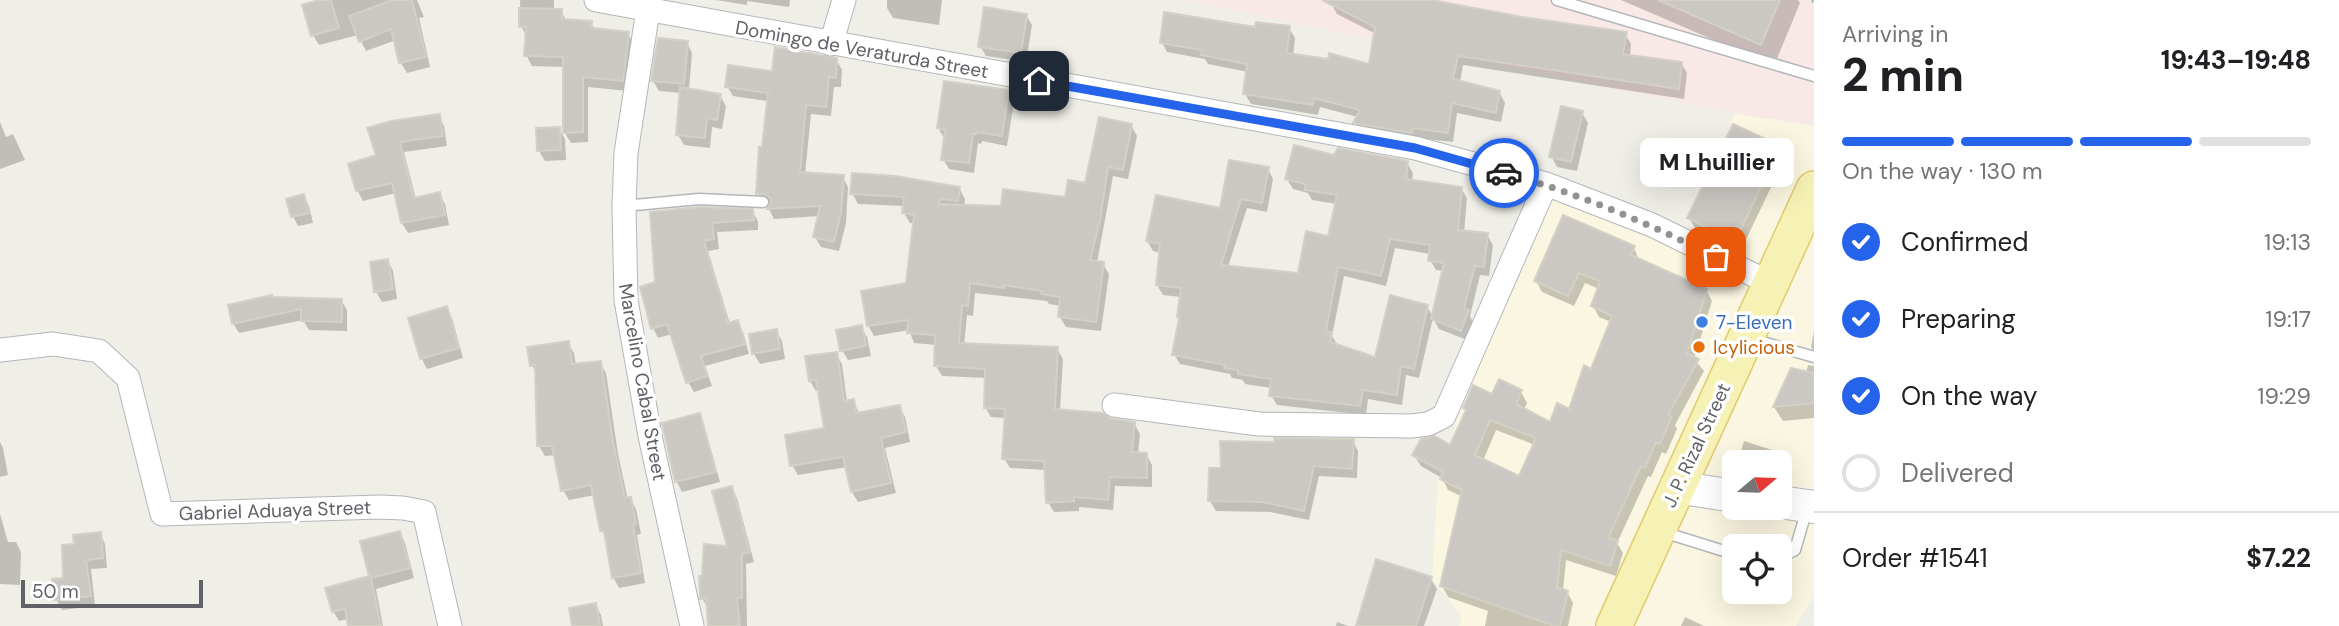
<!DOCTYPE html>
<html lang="en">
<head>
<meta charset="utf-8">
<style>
	body { margin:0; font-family:"DM Sans",sans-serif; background:#f2f2f2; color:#202124; height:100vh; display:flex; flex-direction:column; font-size:26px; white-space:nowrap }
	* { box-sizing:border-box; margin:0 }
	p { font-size:23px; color:#757577 }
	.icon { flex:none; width:38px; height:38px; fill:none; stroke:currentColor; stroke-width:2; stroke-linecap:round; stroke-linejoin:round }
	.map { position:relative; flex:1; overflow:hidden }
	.panel { display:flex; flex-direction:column; background:#fff; width:525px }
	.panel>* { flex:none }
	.needle { width:46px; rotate:71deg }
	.controls { position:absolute; left:1722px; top:450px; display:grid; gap:14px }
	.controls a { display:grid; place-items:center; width:70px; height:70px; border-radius:10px; background:#fff; box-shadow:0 7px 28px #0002; font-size:35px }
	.scale { position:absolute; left:21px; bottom:18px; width:182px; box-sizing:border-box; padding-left:7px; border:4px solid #5f6166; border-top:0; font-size:19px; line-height:24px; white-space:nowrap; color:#5f6166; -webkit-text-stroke:5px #fff; paint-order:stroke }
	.pin { position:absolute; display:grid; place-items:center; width:60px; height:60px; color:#fff; margin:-30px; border-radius:14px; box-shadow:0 4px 10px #0006 }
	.courier { position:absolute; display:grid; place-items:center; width:70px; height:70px; margin:-35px; border:5px solid #2563eb; border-radius:50%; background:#fff; color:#222; box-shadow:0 2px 9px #0007 }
	.bubble { position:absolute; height:49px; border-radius:10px; background:#fff; box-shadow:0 7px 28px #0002; font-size:23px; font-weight:800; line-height:49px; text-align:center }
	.head em { font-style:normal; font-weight:800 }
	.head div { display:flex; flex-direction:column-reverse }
	.head { display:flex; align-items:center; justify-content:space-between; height:119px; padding:0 28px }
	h1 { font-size:46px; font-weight:800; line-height:52px }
	.bar { display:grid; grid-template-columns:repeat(4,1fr); gap:10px 7px; align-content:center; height:84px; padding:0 28px }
	.bar i { height:9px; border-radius:5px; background:#e0e0e0 }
	.bar .on { background:#2563eb }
	.bar p { grid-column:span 4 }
	.line { display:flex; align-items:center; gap:18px; padding:0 28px; border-top:2px solid #e0e0e0 }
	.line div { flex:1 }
	ol { padding:0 28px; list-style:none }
	li { display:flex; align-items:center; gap:21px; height:77px }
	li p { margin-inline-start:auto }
	li .icon { padding:7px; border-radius:50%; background:#2563eb; color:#fff; stroke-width:4 }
	li:last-child { color:#757577 }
	li i { width:38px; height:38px; border:4px solid #e0e0e0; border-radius:50% }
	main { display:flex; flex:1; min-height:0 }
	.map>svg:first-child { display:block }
	.commercial { fill:#fbf6e1; fill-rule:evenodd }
	.medical { fill:#f9e9e6 }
	.shadow { fill:#0003; fill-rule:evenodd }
	.building { fill:#cbc8c4; stroke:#d3d0c6; stroke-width:2; fill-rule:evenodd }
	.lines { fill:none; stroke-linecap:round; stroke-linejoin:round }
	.lane-casing { stroke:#b4b6ba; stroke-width:13 }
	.street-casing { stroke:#b4b6ba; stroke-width:25 }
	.secondary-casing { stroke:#b6b8bd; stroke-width:34 }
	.primary-casing { stroke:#e2ca6d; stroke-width:38 }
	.path { stroke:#a0c4ad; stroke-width:4.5; stroke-dasharray:7 3.5; stroke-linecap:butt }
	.lane { stroke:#fff; stroke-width:10 }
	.street { stroke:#fff; stroke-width:23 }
	.secondary { stroke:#fff; stroke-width:32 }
	.primary { stroke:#f6f1b5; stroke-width:35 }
	.done { stroke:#919293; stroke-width:7; stroke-dasharray:0 12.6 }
	.route { stroke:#2563eb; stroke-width:9 }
	.shop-dot { fill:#3f7fe0; stroke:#fff; stroke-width:2.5 }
	.food-dot { fill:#e8710a; stroke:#fff; stroke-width:2.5 }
	.labels { text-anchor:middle; stroke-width:7; stroke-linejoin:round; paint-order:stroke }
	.street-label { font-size:19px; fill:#5f6166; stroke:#fff }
	.shop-label { font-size:19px; fill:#366cbe; stroke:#fff; text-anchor:start }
	.food-label { font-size:19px; fill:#c56008; stroke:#fff; text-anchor:start }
</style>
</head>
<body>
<main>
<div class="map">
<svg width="1814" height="626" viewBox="0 0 1814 626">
	<rect width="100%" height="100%" fill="#efeee7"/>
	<path class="commercial" d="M1734,113L1814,126V189L1770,283L1692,245Z
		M1814,192V596L1796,626H1615ZM1734,462H1780V508H1734ZM1734,546H1780V592H1734Z
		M1550,198L1649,237L1761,291L1609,626H1459L1462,616L1432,579L1438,478L1453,445L1455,421Z"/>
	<path class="medical" d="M1182,0H1814V126L1734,113Z"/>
	<path class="shadow" d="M326,0H417L424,17L419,18L430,67L407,73L401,63L396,40L366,51L358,35L319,45L313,35Z
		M520,0H554V10L561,11L567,22L591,23L595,30L628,34L634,44L628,91L588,87V142L571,143L565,133L564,67L532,66L526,55L527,37L521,26Z
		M716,0H790L789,7L747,1V5Z
		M887,0H942L939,25L893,18L887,8Z
		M1332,0H1421L1522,19L1625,34L1631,44L1630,57L1681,63L1687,73L1684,99L1463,65L1460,83L1499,92L1505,103L1501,122L1457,113L1453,142L1361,132L1355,123L1358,117L1320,107L1318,115L1251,104L1245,94L1248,72L1208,64L1205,59L1167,52L1162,42L1256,29L1289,28L1295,38L1293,56L1371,66L1376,34L1337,14L1331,3Z
		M1621,0H1798L1800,3L1774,66Z
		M1026,15L1032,25L1026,62L986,56L980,46Z
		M687,43L692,53L689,90L720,96L726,106L722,129L712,127L710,148L684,145L678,135L681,93L659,91L653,81Z
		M836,59L842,70L841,87H834L831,116L811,114L805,174L843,177L848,187L846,223L839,251L821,247L815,237L820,216L774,219L769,209L772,204H764L758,193L768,101L733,96L727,86L774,73Z
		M1008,92L1014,102L1007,146L982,141L981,144L978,143L974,173L949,169L943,159L944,138L938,128Z
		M1582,113L1588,123L1577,171L1557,167L1551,156Z
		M439,116L444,126L447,146L404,152L416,199L439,194L445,204L449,225L408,233L402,223L396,193L363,201L357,190L378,157Z
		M0,122L6,137L13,134L25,160L0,169Z
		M1131,125L1137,136L1128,179L1113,176L1097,263L1103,264L1109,274L1101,331L1066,327L1060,317L1061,306L1049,304L1047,301L975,293L973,316L967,315L964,345L1057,349L1063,359L1060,411L1134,423L1140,434L1138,454H1146L1152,465V487L1115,486L1113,510L1079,507V511L1054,512L1048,502L1046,470L1010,468L1004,458L1006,418L991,417L985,407L986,378L942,376L936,366V345L914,343L909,330L874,336L868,325L908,285L915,224L910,223L904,213L905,206L858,204L852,193L959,188L965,199L964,207L1002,208L1066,198L1087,185Z
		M559,129L565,139L566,160L545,161L539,151Z
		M1779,148L1785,158L1741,250L1695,228L1689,218Z
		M1335,157L1407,163L1413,173L1412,181L1461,188L1467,198L1464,233L1487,235L1493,245L1489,276L1480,275L1470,316L1473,322L1467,340L1439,329L1433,318L1419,378L1406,375L1402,405L1368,399L1366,415L1277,405L1271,395L1272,388L1245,384L1243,380L1232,378L1230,374L1180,364L1174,354L1180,319L1181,297L1163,295L1157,285L1161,253L1153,251L1147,241L1221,210L1268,169L1273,179L1267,212L1247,208L1228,267L1299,275L1329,238L1337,204L1312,200L1308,193L1293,189L1287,179ZM1395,248L1430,254V260L1436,270L1444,271L1434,318L1427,307L1376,359L1337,344L1332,336L1344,276L1386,286Z
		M303,196L309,206L313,223L298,226L293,216Z
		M752,211L758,221V230L717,232L719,249L708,251L730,324L737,322L743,332L749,354L705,366L712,386L694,392L688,382L672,334L658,338L653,328L657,284L652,213Z
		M1634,248L1639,260L1706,290L1712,301L1694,359L1704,371L1675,425L1677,429L1666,454L1662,452L1651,477L1648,476L1617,543L1623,553L1616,576L1566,560L1563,591L1567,592L1573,603L1568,626H1485L1488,611L1448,597L1442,586L1463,497L1448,490L1442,478L1421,466L1414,455L1451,448L1493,396L1521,392L1527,403L1524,410L1551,425L1570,411L1592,371L1611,322L1599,317L1593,306L1599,289L1585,283L1574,306L1542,292L1536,281ZM1496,430L1535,445L1520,478L1483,461Z
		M388,261L393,271L397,299L382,302L376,292L372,264Z
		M341,300L347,310V331L309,330L303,320L239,333L233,323Z
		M446,308L452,318L463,358L427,369L422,359L410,319Z
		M861,327L867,337L871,356L848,360L842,350Z
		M776,331L782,341L785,359L760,364L754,354L751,336Z
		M1814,331V352L1811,347Z
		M568,343L574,353L576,365L600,363L606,373L618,454L628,500L630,499L636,509L641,534L637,535L645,583L619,588L613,577L607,540L602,531L595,495L569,500L563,490L556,455L545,456L539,446L537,376L532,365Z
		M836,354L842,364L847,402L853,401L860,414L899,407L905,417L910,442L885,448L896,493L858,502L852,492L847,467L798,475L792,465L825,430L820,390L816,391L810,381Z
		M1808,365L1814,366V418L1783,421L1774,407L1806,373Z
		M699,415L704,425L720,482L682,492L677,482L664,425Z
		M1353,441L1358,451L1357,478L1319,476L1309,520L1270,512L1216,511L1210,501L1222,470Z
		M1744,441L1785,454L1790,464L1782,492L1780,491V462H1738Z
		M0,442L3,448L8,475L0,477Z
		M731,488L737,498L754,562L746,564L747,626H709L708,609L702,598L729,547Z
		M0,514L8,542H16L21,552L20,585L0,584Z
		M400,533L405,543L414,578L376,589L383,626H349L348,619L339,621L333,611L371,577Z
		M100,534L105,544L107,568L91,569L95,606L62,610L56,599L76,546Z
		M1727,540L1767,546H1734V572L1726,571L1723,566L1724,560L1730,559L1734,553Z
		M1431,579L1437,589L1424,626H1357Z
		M595,605L601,615L603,626H574Z
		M1685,617L1704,626H1681Z
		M1337,622L1348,626H1336Z"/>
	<path class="building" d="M319,0H331L339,28L311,36L302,5Z
		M392,0H412L426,57L399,63L391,29L359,42L349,16Z
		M1322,0H1432L1522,17L1627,32L1623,54L1682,62L1679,89L1458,56L1453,79L1500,91L1496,113L1452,103L1448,133L1413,128L1412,133L1353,123L1360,110L1314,98L1313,105L1243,94L1247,64L1201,55L1202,50L1160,43L1164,12L1255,27L1256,22L1290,26L1287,53L1328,59L1329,53L1369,64L1375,27Z
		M1658,0H1780L1761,45Z
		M984,7L1027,14L1021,53L978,47Z
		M519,8L562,9V19L592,21L591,28L629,32L623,81L583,77V132L563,133V57L524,56L526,27H519Z
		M658,38L688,41L684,84L651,81Z
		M775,47L837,58L836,78L829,77L826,107L806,105L800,172L844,175L841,212L834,242L813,237L820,206L767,209L771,203L770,198L764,194H756L759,147H762L768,93L725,87L728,65L772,71Z
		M944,81L1009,90L1002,136L977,132L976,134H973L969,163L941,160L945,130L937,128Z
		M680,87L721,94L717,120L707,118L705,138L676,135Z
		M1561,106L1583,111L1571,162L1549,157Z
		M440,114L443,136L400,142L414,198L440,192L445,215L401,223L392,183L356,191L348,164L376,155L367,128L391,121Z
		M1099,117L1132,124L1123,170L1108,167L1100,221L1090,260L1104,262L1096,322L1058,317L1060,297L1041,294L1042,291L1004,285V288L970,283L968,306L962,305L959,343L1058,347L1055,409L1103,413L1112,419L1135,422L1132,452L1147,453V478L1110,477L1108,500L1074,497V501L1046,503L1044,461L1002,459L1005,409L984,408L985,369L934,366L935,335L907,333L908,320L867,326L861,291L906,283L914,215L902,213L904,197L850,194L852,173L895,176L960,187L958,201L940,199L939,204L1001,206L1003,189L1065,197L1068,180L1085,183Z
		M1733,124L1781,146L1735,241L1687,218Z
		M560,127L561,150L537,151L536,128Z
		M1294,145L1334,155L1338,148L1408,161L1406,179L1462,187L1458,230L1488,233L1484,267L1475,266L1464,308L1469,310L1461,331L1431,319L1444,263L1428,261L1430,245L1390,239L1381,276L1338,267L1326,331L1332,333L1330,342L1375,357L1390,295L1428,305L1414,369L1401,366L1397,395L1363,390L1360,406L1269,396L1271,379L1238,374V370L1224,368L1225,365L1172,355L1179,318L1177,317L1181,288L1156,285L1160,244L1146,241L1156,195L1220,208L1229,160L1269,167L1262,203L1241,199L1221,265L1298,273L1306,231L1328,236L1337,195L1305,190V184L1285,179Z
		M304,194L309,213L291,217L286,199Z
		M699,207L753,209L754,220L712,223L714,239L704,241L728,323L738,320L745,344L701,356L707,376L686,383L667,324L651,329L640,287L655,282L650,212Z
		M1563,215L1635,246L1631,255L1707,289L1687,354L1699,359L1668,415L1672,416L1660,444L1656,442L1645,468L1641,466L1608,538L1618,541L1610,566L1561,550L1557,587L1568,591L1560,626H1555L1440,586L1462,490L1440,479L1443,472L1412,455L1421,439L1435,436L1450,445L1466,410L1463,408L1473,385L1492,394L1499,379L1522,390L1516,404L1550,422L1557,403L1569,409L1584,365L1591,369L1612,316L1591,306L1600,281L1579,273L1568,296L1534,281ZM1490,420L1536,438L1519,476L1475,455Z
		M388,259L393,289L374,292L370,262Z
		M272,295L273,297L342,299V322L301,321V309L232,324L228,305Z
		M447,306L459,348L420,359L408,318Z
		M862,325L866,346L840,351L836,330Z
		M777,329L780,349L752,354L749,334Z
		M569,341L572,364L601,361L613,442L625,498L631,497L636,524L633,525L641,573L612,578L604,531H600L591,485L561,491L552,446H537L535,365L530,366L527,347Z
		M837,352L844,401L854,399L856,413L900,405L906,432L881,438L891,483L851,492L843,457L790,466L785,435L824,428L816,380L809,381L805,356Z
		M1791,368L1814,373V403L1773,407Z
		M700,413L716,472L675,482L662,423Z
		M1274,438L1354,439L1352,469L1314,466L1304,511L1263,502L1208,501L1209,468H1221L1220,441L1274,442Z
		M732,486L750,552L742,554V598H737L740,626H708L706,598L700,599V595L699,576H702L704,544L727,546L712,491Z
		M400,531L410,568L371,578L381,626H348L345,609L332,612L325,588L369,576L360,541Z
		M101,532L103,558L86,560L91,596L54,600L52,579L63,578L62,545L74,544L73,535Z
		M1376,559L1432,577L1416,626H1356Z
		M596,603L600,626H572L569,608Z"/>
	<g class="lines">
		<g class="lane-casing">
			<path id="lane" d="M1557,0L1814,76
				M624,206L699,199L763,202
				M1752,339L1814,357
				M1663,532L1724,551
				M1780,558L1795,550L1807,509"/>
		</g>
		<g class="street-casing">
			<path id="street" d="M596,0L1415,148L1546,184L1652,225L1770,283
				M648,10L626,153L624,206L626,300L650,436L692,626
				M831,44L844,0
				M0,350L53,344L99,351L128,378L162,514L379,507L403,508L424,512L450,626
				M1114,405L1259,424L1411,426L1428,424L1444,416L1546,184"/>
		</g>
		<g class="secondary-casing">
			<path id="secondary" d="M1676,487L1734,496
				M1780,502L1814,507"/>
		</g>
		<g class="primary-casing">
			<path id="primary" d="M1614,626L1814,189"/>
		</g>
		<path class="path" d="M1812,0L1814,1"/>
		<use href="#lane" class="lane"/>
		<use href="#street" class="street"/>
		<use href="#secondary" class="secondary"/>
		<use href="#primary" class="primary"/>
	</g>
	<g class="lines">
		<path class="done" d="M1504,173C1578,193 1647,223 1716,257"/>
		<path class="route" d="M1039,81L1415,148L1504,173"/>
	</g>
	<circle class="shop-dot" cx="1702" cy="322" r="7"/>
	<circle class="food-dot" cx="1699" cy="347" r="7"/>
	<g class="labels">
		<g class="street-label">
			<text transform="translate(862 49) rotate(10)" y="7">Domingo de Veraturda Street</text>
			<text transform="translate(643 382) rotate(80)" y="7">Marcelino Cabal Street</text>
			<text transform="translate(1696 445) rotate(-65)" y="7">J. P. Rizal Street</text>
			<text transform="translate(275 510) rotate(-2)" y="7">Gabriel Aduaya Street</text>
		</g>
		<g class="shop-label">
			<text x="1716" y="329">7-Eleven</text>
		</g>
		<g class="food-label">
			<text x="1713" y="354">Icylicious</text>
		</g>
	</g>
</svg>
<div class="controls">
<a><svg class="needle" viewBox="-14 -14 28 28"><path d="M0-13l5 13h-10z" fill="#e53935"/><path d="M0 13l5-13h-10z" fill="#757577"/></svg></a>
<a><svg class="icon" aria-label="locate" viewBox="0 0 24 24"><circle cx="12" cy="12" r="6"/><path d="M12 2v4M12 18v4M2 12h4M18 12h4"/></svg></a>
</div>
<div class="scale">50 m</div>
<div class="pin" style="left:1716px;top:257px;background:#ea580c"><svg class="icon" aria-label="bag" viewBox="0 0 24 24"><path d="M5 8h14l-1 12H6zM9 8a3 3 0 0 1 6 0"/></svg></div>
<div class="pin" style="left:1039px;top:81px;background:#1f2937"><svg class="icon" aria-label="home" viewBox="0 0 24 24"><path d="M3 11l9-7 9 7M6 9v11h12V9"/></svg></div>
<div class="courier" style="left:1504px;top:173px"><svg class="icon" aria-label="car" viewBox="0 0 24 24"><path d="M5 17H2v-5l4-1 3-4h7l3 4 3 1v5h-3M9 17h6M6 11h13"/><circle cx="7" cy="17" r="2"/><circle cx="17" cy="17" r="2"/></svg></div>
<div class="bubble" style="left:1640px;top:138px;width:154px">M Lhuillier</div>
</div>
<section class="panel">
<div class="head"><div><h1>2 min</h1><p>Arriving in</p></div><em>19:43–19:48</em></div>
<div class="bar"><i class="on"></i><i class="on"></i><i class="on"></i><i></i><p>On the way · 130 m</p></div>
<ol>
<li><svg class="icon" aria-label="check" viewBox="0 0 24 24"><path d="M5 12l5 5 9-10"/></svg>Confirmed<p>19:13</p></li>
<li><svg class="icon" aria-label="check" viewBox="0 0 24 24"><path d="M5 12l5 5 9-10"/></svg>Preparing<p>19:17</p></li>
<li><svg class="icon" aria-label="check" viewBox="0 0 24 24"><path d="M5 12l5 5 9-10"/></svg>On the way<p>19:29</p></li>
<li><i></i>Delivered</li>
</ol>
<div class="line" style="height:91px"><div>Order #1541</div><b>$7.22</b></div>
</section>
</main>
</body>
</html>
